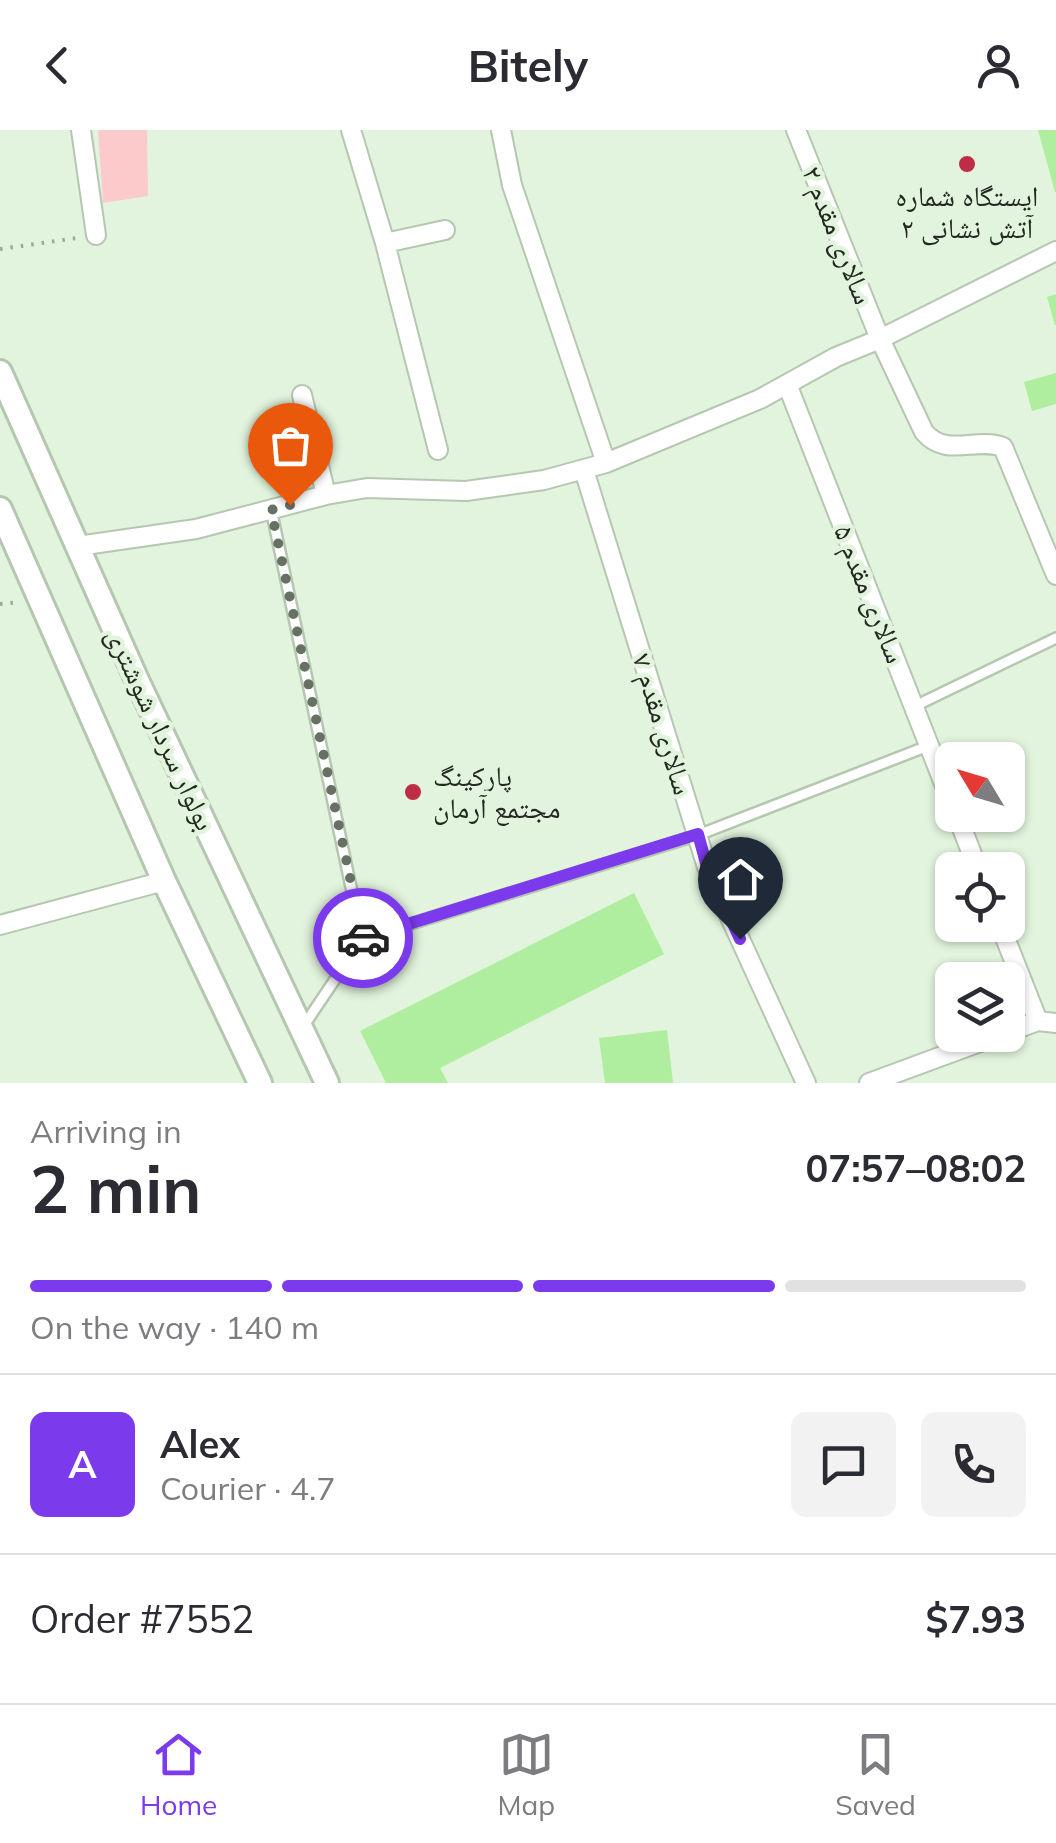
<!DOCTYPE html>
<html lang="en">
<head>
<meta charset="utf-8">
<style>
	body { margin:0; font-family:Mulish,"Noto Naskh Arabic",sans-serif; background:#f2f2f3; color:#2b2b33; height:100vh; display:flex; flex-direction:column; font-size:38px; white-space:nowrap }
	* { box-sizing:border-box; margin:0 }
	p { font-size:32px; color:#7c7c81 }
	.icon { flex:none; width:55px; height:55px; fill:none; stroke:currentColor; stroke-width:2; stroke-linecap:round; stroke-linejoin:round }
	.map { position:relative; height:953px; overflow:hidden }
	.panel { display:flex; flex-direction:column; background:#fff; flex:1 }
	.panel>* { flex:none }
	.needle { width:65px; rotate:308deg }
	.fabs { position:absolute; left:935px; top:612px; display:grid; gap:20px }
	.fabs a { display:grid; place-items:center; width:90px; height:90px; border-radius:15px; background:#fff; box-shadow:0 2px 8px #0004; font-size:50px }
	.pin { position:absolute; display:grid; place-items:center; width:85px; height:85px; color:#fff; margin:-102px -42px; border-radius:50% 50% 50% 0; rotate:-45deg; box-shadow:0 0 10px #0007 }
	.pin .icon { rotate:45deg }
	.courier { position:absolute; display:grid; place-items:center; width:100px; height:100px; margin:-50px; border:8px solid #7c3aed; border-radius:50%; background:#fff; color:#222; box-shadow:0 2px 12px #0007 }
	.overview em { font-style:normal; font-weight:700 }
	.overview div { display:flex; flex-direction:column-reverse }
	.overview { display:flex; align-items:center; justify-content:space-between; height:170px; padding:0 30px }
	h1 { font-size:65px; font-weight:700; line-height:75px }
	.bar { display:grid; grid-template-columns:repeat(4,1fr); gap:15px 10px; align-content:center; height:120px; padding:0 30px }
	.bar i { height:12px; border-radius:8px; background:#e1e1e2 }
	.bar .selected { background:#7c3aed }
	.bar p { grid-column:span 4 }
	.line { display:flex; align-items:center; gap:25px; padding:0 30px; border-top:2px solid #e1e1e2 }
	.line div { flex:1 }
	.round { display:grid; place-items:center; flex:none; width:105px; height:105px; border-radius:15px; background:#f2f2f3 }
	header { display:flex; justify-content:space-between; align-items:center; height:130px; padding:0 30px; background:#fff; font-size:45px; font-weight:700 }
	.tabs { display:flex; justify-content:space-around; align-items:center; height:140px; border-top:2px solid #e1e1e2; background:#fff; font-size:28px; color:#7c7c81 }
	.tabs a { display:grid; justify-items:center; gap:5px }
	.tabs .selected { color:#7c3aed }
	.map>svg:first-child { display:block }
	.green { fill:#fdcacb }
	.building { fill:#aeee9e }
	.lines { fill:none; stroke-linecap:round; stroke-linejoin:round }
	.lane-casing { stroke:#b6c7b1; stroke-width:14 }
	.street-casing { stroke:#b6c7b1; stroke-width:22 }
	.secondary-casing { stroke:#b6c7b1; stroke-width:28 }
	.path { stroke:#9ba997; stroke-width:4; stroke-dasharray:2.5 8; stroke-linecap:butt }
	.lane { stroke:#fff; stroke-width:9 }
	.street { stroke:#fff; stroke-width:18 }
	.secondary { stroke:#fff; stroke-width:22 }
	.done { stroke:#667063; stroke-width:10; stroke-dasharray:0 18 }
	.route { stroke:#7c3aed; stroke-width:12 }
	.poi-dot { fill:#be2d45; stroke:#e2f4dd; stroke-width:4 }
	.labels { text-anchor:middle; stroke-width:9; stroke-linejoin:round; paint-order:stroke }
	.poi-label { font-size:28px; fill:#232921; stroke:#e2f4dd }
	.street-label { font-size:28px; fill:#232921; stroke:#e2f4dd }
</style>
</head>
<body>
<header><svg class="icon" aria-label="back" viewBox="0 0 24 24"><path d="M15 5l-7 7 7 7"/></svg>Bitely<svg class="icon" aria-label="person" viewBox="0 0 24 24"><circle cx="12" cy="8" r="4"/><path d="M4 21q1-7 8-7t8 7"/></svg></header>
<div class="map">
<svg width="1056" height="953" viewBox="0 0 1056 953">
	<rect width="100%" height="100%" fill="#e2f4dd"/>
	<path class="green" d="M98,0H147L148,66L103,73Z"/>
	<path class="building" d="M1038,0H1056V62H1055Z
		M1056,164V195H1055L1047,167Z
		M1056,243V274L1032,281L1024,252Z
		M634,763L664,824L440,938L448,953H386L360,901Z
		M667,900L673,953H605L599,908Z"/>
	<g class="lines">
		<g class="lane-casing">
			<path id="lane" d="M271,379L362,809
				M915,576L1056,508
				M303,897L362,809L698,705L928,616"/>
		</g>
		<g class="street-casing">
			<path id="street" d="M81,0L96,105
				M351,0L385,113L438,320
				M501,0L512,55L606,333
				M796,0L880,209L924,302C946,328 975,307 1003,317L1056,445
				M385,113L445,100
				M787,254L952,674
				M302,265L326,365
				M584,340L707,737L806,953
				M78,416L196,399L326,365L367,358L466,361L544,350L606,333L760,269L836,227L880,209L1056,121
				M957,685L978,740
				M0,795L164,751
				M1000,795L1038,891
				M1008,902L1038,891L1056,893
				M869,953L999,905"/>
		</g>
		<g class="secondary-casing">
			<path id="secondary" d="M0,242L136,548L327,953
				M0,379L164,751L260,953"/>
		</g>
		<path class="path" d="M0,119L77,108
			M0,474L20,472"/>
		<use href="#lane" class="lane"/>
		<use href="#street" class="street"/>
		<use href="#secondary" class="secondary"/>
	</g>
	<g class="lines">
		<path class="done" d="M290,375L271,380L363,808"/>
		<path class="route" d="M363,808L698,704L707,737L740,809"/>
	</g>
	<g class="poi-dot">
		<circle cx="967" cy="34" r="10"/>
		<circle cx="413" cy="662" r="10"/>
	</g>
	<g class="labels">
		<g class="poi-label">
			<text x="967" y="76">ایستگاه شماره<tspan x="967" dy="32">۲ آتش نشانی</tspan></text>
			<text x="433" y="656" text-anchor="start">پارکینگ<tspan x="433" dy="32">مجتمع آرمان</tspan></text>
		</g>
		<g class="street-label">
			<text transform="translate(838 105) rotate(68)" y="10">سالاری مقدم ۲</text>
			<text transform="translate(870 464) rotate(68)" y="10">سالاری مقدم ۵</text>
			<text transform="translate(663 594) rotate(73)" y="10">سالاری مقدم ۷</text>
			<text transform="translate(161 599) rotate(65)" y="10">بولوار سردار شوشتری</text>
		</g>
	</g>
</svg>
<div class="fabs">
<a><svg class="needle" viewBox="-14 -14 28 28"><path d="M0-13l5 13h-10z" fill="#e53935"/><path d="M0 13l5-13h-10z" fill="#7c7c81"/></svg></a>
<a><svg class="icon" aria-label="locate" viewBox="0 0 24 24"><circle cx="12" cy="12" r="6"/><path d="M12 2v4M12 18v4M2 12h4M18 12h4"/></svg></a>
<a><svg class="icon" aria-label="layers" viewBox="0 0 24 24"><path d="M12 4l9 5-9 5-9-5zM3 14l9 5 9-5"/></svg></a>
</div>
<div class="pin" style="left:290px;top:375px;background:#ea580c"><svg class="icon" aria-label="bag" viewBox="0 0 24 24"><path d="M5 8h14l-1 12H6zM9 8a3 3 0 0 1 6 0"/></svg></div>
<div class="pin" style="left:740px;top:809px;background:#1f2937"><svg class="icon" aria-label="home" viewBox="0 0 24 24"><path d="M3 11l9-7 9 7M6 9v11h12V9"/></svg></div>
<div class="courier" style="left:363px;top:808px"><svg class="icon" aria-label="car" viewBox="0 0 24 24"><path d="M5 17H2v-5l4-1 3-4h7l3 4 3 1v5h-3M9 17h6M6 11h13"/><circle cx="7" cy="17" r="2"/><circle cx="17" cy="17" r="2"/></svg></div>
</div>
<section class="panel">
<div class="overview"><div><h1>2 min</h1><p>Arriving in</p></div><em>07:57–08:02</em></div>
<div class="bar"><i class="selected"></i><i class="selected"></i><i class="selected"></i><i></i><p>On the way · 140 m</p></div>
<div class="line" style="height:180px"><b class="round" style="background:#7c3aed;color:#fff">A</b><div><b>Alex</b><p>Courier · 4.7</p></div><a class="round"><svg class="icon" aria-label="chat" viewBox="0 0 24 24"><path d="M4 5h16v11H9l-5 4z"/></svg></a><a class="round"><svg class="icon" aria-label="phone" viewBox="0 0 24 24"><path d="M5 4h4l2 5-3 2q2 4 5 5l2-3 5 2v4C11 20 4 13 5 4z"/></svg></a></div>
<div class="line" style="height:130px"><div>Order #7552</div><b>$7.93</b></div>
</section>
<nav class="tabs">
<a class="selected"><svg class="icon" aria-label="home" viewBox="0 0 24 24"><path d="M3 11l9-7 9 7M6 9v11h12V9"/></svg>Home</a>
<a><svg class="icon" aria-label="map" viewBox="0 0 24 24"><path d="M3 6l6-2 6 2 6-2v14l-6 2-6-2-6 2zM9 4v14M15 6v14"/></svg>Map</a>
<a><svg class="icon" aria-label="saved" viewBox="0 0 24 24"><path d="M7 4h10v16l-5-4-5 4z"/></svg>Saved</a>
</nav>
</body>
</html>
